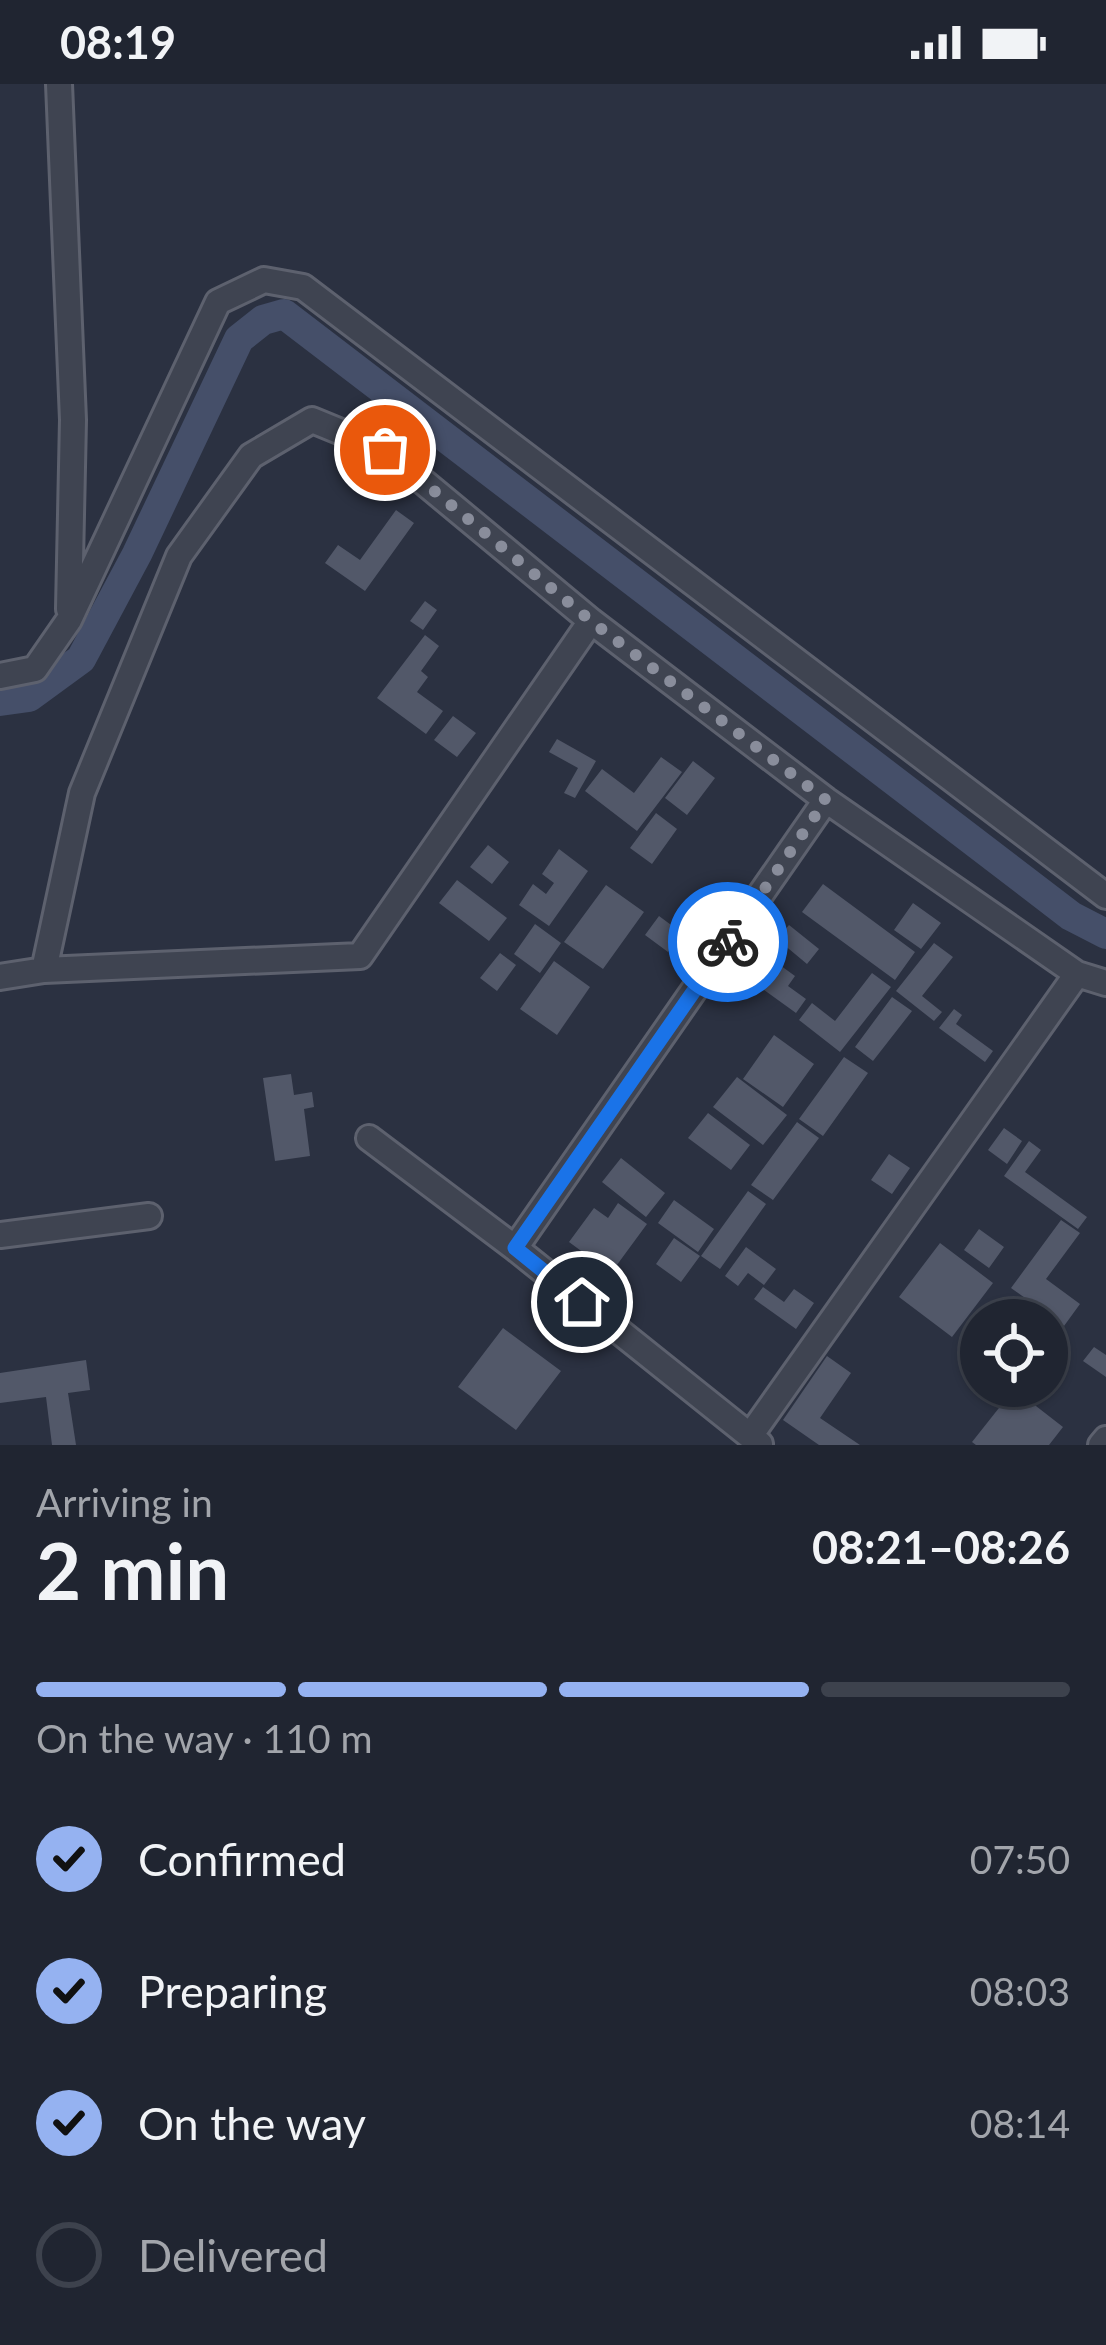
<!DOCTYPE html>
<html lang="en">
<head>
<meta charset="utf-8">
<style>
	body { margin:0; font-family:Lato,sans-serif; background:#2d313d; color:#f1f3f6; height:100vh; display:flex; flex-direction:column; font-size:45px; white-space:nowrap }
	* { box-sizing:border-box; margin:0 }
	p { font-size:39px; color:#a2a5ab }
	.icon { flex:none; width:66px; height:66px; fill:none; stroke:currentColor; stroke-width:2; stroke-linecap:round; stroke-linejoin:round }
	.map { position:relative; height:1361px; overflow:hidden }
	.panel { display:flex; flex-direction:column; background:#202531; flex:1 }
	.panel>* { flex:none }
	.tools { position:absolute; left:960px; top:1215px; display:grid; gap:24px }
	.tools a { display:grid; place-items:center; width:108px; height:108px; border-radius:50%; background:#202531; box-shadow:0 3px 9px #0004,0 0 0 3px #3d424d; font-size:60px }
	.pin { position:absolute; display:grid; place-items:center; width:102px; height:102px; color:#fff; margin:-51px; border:6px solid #fff; border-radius:50%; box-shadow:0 3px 12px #0007 }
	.courier { position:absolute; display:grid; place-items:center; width:120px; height:120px; margin:-60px; border:9px solid #1a73e8; border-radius:50%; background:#fff; color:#222; box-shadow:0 3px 15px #0007 }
	.head em { font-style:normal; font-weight:700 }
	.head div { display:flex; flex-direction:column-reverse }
	.head { display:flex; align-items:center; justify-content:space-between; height:204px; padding:0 36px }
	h1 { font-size:78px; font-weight:700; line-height:90px }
	.bar { display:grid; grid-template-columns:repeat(4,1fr); gap:18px 12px; align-content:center; height:144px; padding:0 36px }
	.bar i { height:15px; border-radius:9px; background:#3d424d }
	.bar .selected { background:#95b2f1 }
	.bar p { grid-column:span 4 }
	ol { padding:0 36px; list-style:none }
	li { display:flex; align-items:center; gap:36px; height:132px }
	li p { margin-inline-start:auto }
	li .icon { padding:12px; border-radius:50%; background:#95b2f1; color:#111; stroke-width:4 }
	li:last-child { color:#a2a5ab }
	li i { width:66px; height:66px; border:6px solid #3d424d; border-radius:50% }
	.status { display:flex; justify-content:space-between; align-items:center; height:84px; padding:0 60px; background:#202531; direction:ltr }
	.status svg { height:33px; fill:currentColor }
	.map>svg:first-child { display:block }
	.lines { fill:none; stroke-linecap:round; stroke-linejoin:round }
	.canal { stroke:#454f69; stroke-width:30 }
	.building { fill:#525869 }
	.street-casing { stroke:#5d616e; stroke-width:30 }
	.street { stroke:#3f4451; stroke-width:24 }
	.done { stroke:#898d9b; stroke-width:12; stroke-dasharray:0 21.6 }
	.route { stroke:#1a73e8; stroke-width:15 }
</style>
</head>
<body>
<div class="status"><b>08:19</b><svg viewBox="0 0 49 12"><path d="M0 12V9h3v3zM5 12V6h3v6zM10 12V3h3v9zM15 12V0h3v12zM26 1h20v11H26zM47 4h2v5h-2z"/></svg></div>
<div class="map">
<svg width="1106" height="1361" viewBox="0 0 1106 1361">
	<rect width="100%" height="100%" fill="#2b3141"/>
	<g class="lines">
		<path class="canal" d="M0,617L29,613L81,575L137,470L239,255L263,236L284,230L1071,832L1106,850"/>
	</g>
	<path class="building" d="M396,426L414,439L365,507L325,479L338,461L360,476Z
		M425,517L437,526L423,546L410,537Z
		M425,551L439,562L421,587L428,593L417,608L443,627L426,650L377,614Z
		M453,632L476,649L457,673L434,656Z
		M557,655L596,677L575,714L564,709L578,684L549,668Z
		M661,673L682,688L637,747L585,707L602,685L634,709Z
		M693,677L715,694L687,731L665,714Z
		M656,729L677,745L652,780L630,764Z
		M488,761L509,778L492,800L470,783Z
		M559,765L588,787L549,842L519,821L533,800L546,810L554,799L542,790Z
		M457,796L507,834L489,857L439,819Z
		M823,800L915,868L895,896L802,828Z
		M606,801L644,828L603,885L564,858Z
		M913,819L941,839L921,865L894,846Z
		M659,832L682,849L668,868L645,851Z
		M535,840L561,859L540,889L514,870Z
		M789,841L819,865L807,880L777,855Z
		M934,859L953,873L922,912L942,928L934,937L896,907Z
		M500,869L516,881L497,907L480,894Z
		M766,871L795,892L788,902L806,915L796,929L749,895Z
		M554,877L590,903L557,951L520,925Z
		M872,889L891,903L840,968L799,936L812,919L835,937Z
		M892,913L912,927L873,977L855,963Z
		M954,925L962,931L956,940L993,967L985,978L939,944Z
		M774,951L814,980L783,1023L743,995Z
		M844,973L868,989L823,1052L799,1035Z
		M291,990L294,1011L312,1008L314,1023L304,1025L310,1072L275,1077L263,994Z
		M737,993L787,1031L763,1061L713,1023Z
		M708,1029L750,1061L731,1086L688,1054Z
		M797,1038L819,1054L773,1116L751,1101Z
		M1004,1044L1022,1057L1007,1080L988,1066Z
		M1029,1057L1041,1066L1025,1088L1087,1133L1078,1145L1004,1092Z
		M889,1070L910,1084L892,1110L871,1096Z
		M621,1074L665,1109L646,1133L602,1098Z
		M748,1107L766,1120L720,1185L701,1172Z
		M674,1116L714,1145L698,1168L658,1139Z
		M618,1119L647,1140L611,1189L569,1158L594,1124L608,1134Z
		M1061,1136L1080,1149L1046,1195L1080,1220L1064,1242L1011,1204Z
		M979,1145L1004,1163L989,1184L964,1166Z
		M674,1154L700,1172L681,1198L656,1180Z
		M940,1159L993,1199L952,1253L899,1213Z
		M746,1163L776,1185L764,1201L748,1189L738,1202L725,1192Z
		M763,1203L784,1218L794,1205L814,1219L796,1245L754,1215Z
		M503,1244L561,1287L516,1346L458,1303Z
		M1094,1263L1106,1271V1293L1083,1277Z
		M827,1272L851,1289L820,1334L860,1361H819L783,1336Z
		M86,1276L90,1306L68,1309L76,1361H52L46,1313L0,1319V1289Z
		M1014,1305L1063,1343L1049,1361H976L972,1358Z"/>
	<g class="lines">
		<g class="street-casing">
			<path id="street" d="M59,0L73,336L69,525
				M0,592L35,585L69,536L218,218L264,196L303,203L1106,812
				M44,886L82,709L179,472L251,372L312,336L385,366L591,537L826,716L1077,890L1106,899
				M0,893L44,886L360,872L591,537
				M369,1054L515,1164L760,1360
				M0,1151L149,1132
				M515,1164L826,716
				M750,1352L1077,890
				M1101,1361L1106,1355"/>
		</g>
		<use href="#street" class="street"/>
	</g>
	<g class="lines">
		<path class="done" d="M385,366L591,537L826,716L728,858"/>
		<path class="route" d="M582,1218L515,1164L728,858"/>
	</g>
</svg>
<div class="tools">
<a><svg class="icon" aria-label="locate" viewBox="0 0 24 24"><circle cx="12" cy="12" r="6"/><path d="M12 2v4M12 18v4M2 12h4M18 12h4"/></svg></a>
</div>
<div class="pin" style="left:385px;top:366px;background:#ea580c"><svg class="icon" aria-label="bag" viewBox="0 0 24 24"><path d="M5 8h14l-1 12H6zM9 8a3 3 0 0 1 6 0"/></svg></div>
<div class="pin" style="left:582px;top:1218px;background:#1f2937"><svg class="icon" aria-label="home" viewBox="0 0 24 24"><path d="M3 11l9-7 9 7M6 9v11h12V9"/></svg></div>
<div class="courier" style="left:728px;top:858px"><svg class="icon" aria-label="bike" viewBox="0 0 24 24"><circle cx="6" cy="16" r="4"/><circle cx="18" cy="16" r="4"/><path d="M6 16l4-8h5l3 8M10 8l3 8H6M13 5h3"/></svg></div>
</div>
<section class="panel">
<div class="head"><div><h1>2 min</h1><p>Arriving in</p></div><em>08:21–08:26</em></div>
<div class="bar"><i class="selected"></i><i class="selected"></i><i class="selected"></i><i></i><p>On the way · 110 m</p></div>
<ol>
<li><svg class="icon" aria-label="check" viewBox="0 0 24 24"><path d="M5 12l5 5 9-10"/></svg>Confirmed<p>07:50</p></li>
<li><svg class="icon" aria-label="check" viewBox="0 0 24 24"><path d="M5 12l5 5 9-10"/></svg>Preparing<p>08:03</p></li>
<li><svg class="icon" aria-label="check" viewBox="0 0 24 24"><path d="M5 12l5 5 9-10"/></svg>On the way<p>08:14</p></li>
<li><i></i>Delivered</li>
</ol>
</section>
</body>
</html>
